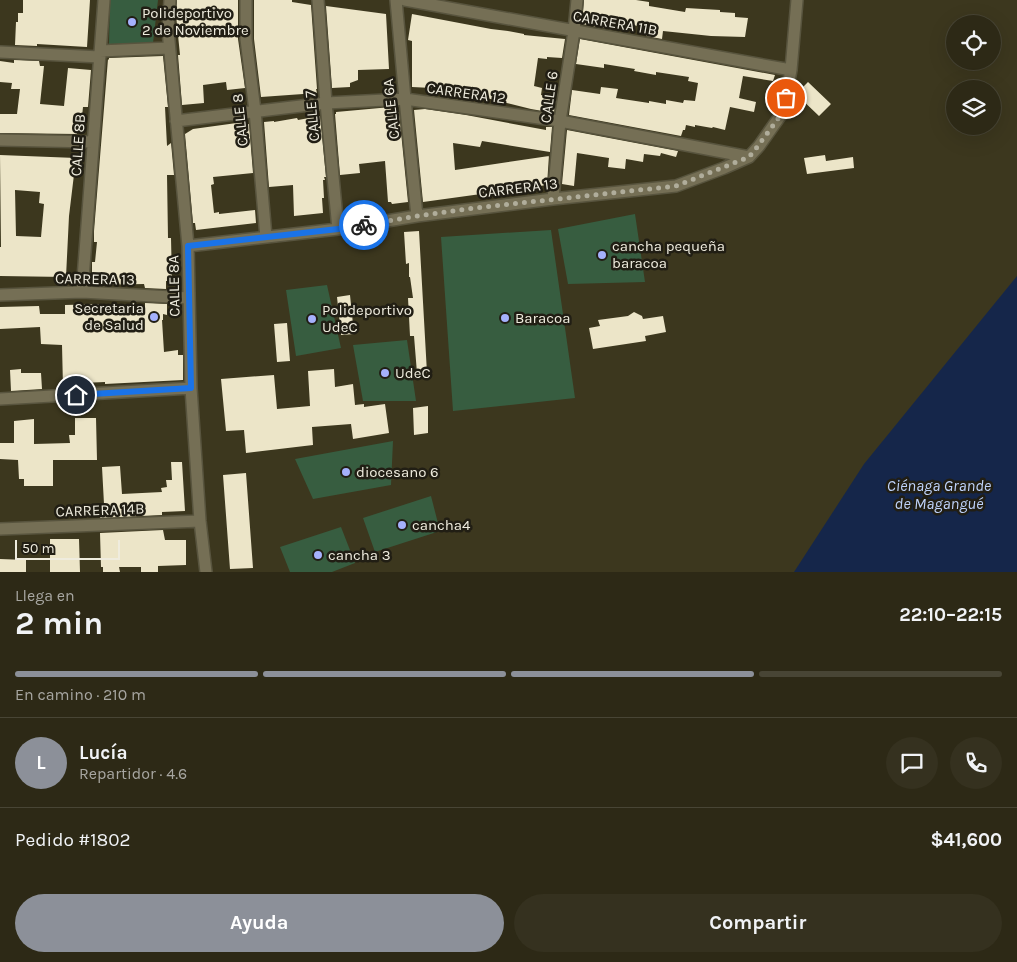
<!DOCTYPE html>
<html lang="es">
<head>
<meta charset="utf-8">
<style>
	body { margin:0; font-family:Karla,sans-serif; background:#35311f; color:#f1f3f6; height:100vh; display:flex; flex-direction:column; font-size:19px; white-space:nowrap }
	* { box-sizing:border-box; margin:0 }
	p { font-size:16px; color:#a7a6a1 }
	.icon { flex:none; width:28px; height:28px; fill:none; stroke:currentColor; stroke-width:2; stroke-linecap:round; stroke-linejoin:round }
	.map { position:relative; height:572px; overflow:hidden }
	.details { display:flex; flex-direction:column; background:#2d2916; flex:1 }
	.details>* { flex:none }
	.buttons { position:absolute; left:946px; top:15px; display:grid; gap:10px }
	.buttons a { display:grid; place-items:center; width:55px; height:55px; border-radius:50%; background:#2d2916; box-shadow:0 5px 20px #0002,0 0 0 1px #484535; font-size:25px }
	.scale { position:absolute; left:15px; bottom:12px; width:105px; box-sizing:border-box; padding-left:5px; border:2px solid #efecde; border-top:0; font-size:14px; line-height:18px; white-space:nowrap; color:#efecde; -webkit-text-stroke:4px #211e14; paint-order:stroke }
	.pin { position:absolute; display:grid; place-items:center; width:42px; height:42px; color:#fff; margin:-21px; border:2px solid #fff; border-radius:50%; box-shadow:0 1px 5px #0007 }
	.courier { position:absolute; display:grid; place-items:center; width:50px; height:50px; margin:-25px; border:4px solid #1a73e8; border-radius:50%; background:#fff; color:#222; box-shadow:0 1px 6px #0007 }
	.overview em { font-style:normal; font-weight:700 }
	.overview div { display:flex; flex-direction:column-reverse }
	.overview { display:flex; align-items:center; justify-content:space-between; height:85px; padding:0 15px }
	h1 { font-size:32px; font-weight:700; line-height:38px }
	.bar { display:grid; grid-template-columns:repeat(4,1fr); gap:8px 5px; align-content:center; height:60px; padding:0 15px }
	.bar i { height:6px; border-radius:4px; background:#484535 }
	.bar .on { background:#8c9099 }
	.bar p { grid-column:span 4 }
	.line { display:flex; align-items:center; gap:12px; padding:0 15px; border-top:1px solid #484535 }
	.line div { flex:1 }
	.round { display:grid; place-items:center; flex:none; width:52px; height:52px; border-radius:26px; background:#35311f }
	.button { display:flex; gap:10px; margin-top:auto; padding:10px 15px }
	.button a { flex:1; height:58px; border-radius:30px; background:#8c9099; color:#fff; font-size:20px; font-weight:700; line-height:58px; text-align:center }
	.button a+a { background:#35311f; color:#f1f3f6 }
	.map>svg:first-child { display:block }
	.green { fill:#375d40 }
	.water { fill:#15264a }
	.building { fill:#ece5c8; fill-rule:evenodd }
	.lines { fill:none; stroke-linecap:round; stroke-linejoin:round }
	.minor-casing { stroke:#58543e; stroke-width:14 }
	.minor { stroke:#756f55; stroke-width:11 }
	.done { stroke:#b0ad9b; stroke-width:5; stroke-dasharray:0 9 }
	.route { stroke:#1a73e8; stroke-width:6 }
	.poi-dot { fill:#a5b1fc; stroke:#211e14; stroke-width:2 }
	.labels { text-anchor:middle; stroke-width:5; stroke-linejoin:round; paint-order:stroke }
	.poi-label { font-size:15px; fill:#efecde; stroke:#211e14; text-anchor:start }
	.street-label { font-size:15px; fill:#efecde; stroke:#211e14 }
	.water-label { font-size:16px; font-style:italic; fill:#bfd3fb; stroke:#211e14 }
</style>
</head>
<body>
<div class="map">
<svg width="1017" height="572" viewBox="0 0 1017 572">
	<rect width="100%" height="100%" fill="#3c371e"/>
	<path class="green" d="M110,0H158L153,43L109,44Z
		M635,214L645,282L568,284L558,229Z
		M551,230L575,398L453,411L441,237Z
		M327,285L341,348L296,356L286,290Z
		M407,340L416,401H363L353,345Z
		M393,441L391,485L313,499L295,459Z
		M431,496L440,531L375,552L363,518Z
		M341,527L355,563L332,572H290L280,547Z"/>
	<path class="water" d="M1017,276V572H794L864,464Z"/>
	<path class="building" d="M23,0H90L87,47L37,44V46L15,45L16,22H18V13H23Z
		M177,0H238V39L245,88L227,90L226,82L203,85L204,103L182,105L178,55H180L176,15Z
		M254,0H292V2L311,5L317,89H316L317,93L261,97L254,39Z
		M584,0H636L649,2V6L685,12L686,8L720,10V12L735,13V17L748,18L745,37L711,36L663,31L662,39L646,36L648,27L615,23L614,30L582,24Z
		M326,6L386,14L389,69L358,70V80L350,83V87L332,88Z
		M412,14L491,29L508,31L524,34V35L565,39L562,58L547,57V59L538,58L534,86L542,88L541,95L556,98L554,113L531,109L470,94L432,86V88L412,87V41L408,40Z
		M580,39L775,75L773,81L743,76L739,98L756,102L754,112L730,107L725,130L713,127L712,128L695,125V127L686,125L685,130H683L681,136L569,115L572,90L600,94L601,87L618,89L616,98L649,103V101L666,104V100L683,103L684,100L695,101L698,83L688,81L689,77L656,72V75L634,71L635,69L604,64V68L576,64Z
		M163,56L168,107H165L167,146L171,143L174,175H167L168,238H171L172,281H166V289L145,288L144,284L92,285V262H95L97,242H94V231L108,59L109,60V58Z
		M14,60L39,61L40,66H44L40,104L64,106L68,68L91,70L88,107H83L82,117H79L77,134L0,133V114H17L20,89H11L12,83L0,82V61L14,63Z
		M808,82L831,104L819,116L796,94Z
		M391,107V112H399L408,202L392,204L391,202H388L385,161L359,164L360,173L340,175L335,114H336V112Z
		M425,109L466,115L546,130V127H552L550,152L482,141L480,147L453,143L455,170L549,156V155L547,185L423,202L414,110Z
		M320,116L326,177H324L325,180H323L324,198H322L323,213L294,216L293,185L269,187L264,122L274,121V122L297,118L298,120Z
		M244,122L246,125L249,124L253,173L213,177L214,184L211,185L214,213L219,212V214L255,210L256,223L196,230L195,223H193L185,134L193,129Z
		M567,130L678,151L676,157L661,153L660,156L644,154L643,162L626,159L625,169L608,167L609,158L577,153L574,186L562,184Z
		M0,155L76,158L69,216L66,277L0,276V247H1ZM15,190L40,192L39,203L44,204L41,237L16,236Z
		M825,155L826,161L853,157L854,168L807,174L804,158Z
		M419,231L427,373H417L414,336H410L408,298H413L410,277H409V263L406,264L404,232Z
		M350,295L354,334L341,335L337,297Z
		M145,303L167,304V315L163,314V320H162L164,352L178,350V355H183V380L105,384V382L82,383V386L63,387L62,345L41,344L40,327L0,329V307L39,306L40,314H65V305L103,304V309H145Z
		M634,312L642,316L643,319L663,316L666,332L645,336L646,341L593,349L589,328L600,326L598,320L628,316Z
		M287,323L290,361L277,362L274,324Z
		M21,369V373H41L42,389L11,391L10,370Z
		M334,369L335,387L353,384L355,405L364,404V407L385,404L389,433L353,439L351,424L312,427L313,445L246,453L244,430L226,431L221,379L274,375L277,409L310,406L308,371Z
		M428,406V433L414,435L413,408Z
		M75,418H96L97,460H53V486H24V479H19L18,460L0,459V443H14V421L34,419V444L70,443L69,435H75Z
		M171,462H182L185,511L162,512V515L100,518L99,505L104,504L102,467L120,466L122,494L162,492L161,488L167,487L166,480H172Z
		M246,473L253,568L230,569L223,475Z
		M163,530L165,540H186V565L158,566V572H141V567H119L120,572H103V567H101L100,533Z
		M50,539H79L80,572H50Z
		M0,559L26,560V572H0Z"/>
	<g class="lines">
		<g class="minor-casing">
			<path id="minor" d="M170,0L168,30L188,246L191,388L200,521L206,572
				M246,0V39L255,111L266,237
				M318,0L326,103L338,229
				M396,0L405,99L417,216
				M405,0L791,70
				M100,51L169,48
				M0,52L100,57
				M176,121L326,103L405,99L560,121L749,157
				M0,140L93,142
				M553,199L560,121L574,31L577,0
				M188,246L338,229L417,216L553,199L676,186L724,168L749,157L759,146L783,112L791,70L797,0
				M82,292L104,0
				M0,295L82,292L189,298
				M0,399L191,388
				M0,529L200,521"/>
		</g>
		<use href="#minor" class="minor"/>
	</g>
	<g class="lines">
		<path class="done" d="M364,225L417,216L475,208L676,186L749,157L758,146L783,112L786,98"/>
		<path class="route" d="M76,395L191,388L188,246L338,229L364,225"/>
	</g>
	<g class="poi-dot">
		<circle cx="132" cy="22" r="5"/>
		<circle cx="602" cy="255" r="5"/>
		<circle cx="154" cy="317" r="5"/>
		<circle cx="505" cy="318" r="5"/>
		<circle cx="312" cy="319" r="5"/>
		<circle cx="385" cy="373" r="5"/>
		<circle cx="346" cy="472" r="5"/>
		<circle cx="402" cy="525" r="5"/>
		<circle cx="318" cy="555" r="5"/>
	</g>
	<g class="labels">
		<g class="poi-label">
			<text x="142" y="18">Polideportivo<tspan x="142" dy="17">2 de Noviembre</tspan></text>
			<text x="612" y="251">cancha pequeña<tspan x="612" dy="17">baracoa</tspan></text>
			<text x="144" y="313" text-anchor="end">Secretaria<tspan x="144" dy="17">de Salud</tspan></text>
			<text x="322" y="315">Polideportivo<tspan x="322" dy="17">UdeC</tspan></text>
			<text x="515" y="323">Baracoa</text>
			<text x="395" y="378">UdeC</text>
			<text x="356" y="477">diocesano 6</text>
			<text x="412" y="530">cancha4</text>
			<text x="328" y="560">cancha 3</text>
		</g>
		<g class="street-label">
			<text transform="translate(615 23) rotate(10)" y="5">CARRERA 11B</text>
			<text transform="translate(466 93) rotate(8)" y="5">CARRERA 12</text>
			<text transform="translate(549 97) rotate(-82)" y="5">CALLE 6</text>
			<text transform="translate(391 109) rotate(-96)" y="5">CALLE 6A</text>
			<text transform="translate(312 116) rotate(-95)" y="5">CALLE 7</text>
			<text transform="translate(240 120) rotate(-96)" y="5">CALLE 8</text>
			<text transform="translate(78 145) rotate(-86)" y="5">CALLE 8B</text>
			<text transform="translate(518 188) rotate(-7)" y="5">CARRERA 13</text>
			<text transform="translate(95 279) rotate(1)" y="5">CARRERA 13</text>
			<text transform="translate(174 286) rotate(-91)" y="5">CALLE 8A</text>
			<text transform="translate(100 510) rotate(-2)" y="5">CARRERA 14B</text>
		</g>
		<g class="water-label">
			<text x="939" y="491">Ciénaga Grande<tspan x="939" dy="18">de Magangué</tspan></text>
		</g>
	</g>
</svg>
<div class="buttons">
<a><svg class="icon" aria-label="locate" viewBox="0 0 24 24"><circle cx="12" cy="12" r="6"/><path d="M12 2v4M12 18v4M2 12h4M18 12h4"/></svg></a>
<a><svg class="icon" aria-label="layers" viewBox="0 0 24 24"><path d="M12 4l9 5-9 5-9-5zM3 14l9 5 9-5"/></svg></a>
</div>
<div class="scale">50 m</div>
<div class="pin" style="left:786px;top:98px;background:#ea580c"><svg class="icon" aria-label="bag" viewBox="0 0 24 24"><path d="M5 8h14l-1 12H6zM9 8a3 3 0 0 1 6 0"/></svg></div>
<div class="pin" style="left:76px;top:395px;background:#1f2937"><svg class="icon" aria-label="home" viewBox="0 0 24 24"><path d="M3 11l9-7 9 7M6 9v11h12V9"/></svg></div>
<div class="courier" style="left:364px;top:225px"><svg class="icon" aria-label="bike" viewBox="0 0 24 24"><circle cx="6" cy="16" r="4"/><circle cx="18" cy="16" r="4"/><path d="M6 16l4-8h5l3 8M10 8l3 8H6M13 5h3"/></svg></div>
</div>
<section class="details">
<div class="overview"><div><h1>2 min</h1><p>Llega en</p></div><em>22:10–22:15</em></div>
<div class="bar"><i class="on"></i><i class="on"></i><i class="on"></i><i></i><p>En camino · 210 m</p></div>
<div class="line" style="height:90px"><b class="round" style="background:#8c9099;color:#fff">L</b><div><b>Lucía</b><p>Repartidor · 4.6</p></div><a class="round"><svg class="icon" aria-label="chat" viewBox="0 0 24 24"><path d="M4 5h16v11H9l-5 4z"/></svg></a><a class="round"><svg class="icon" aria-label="phone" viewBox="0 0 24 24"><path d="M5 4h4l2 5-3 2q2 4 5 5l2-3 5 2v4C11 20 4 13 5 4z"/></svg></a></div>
<div class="line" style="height:65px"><div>Pedido #1802</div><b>$41,600</b></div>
<div class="button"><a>Ayuda</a><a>Compartir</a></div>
</section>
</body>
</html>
